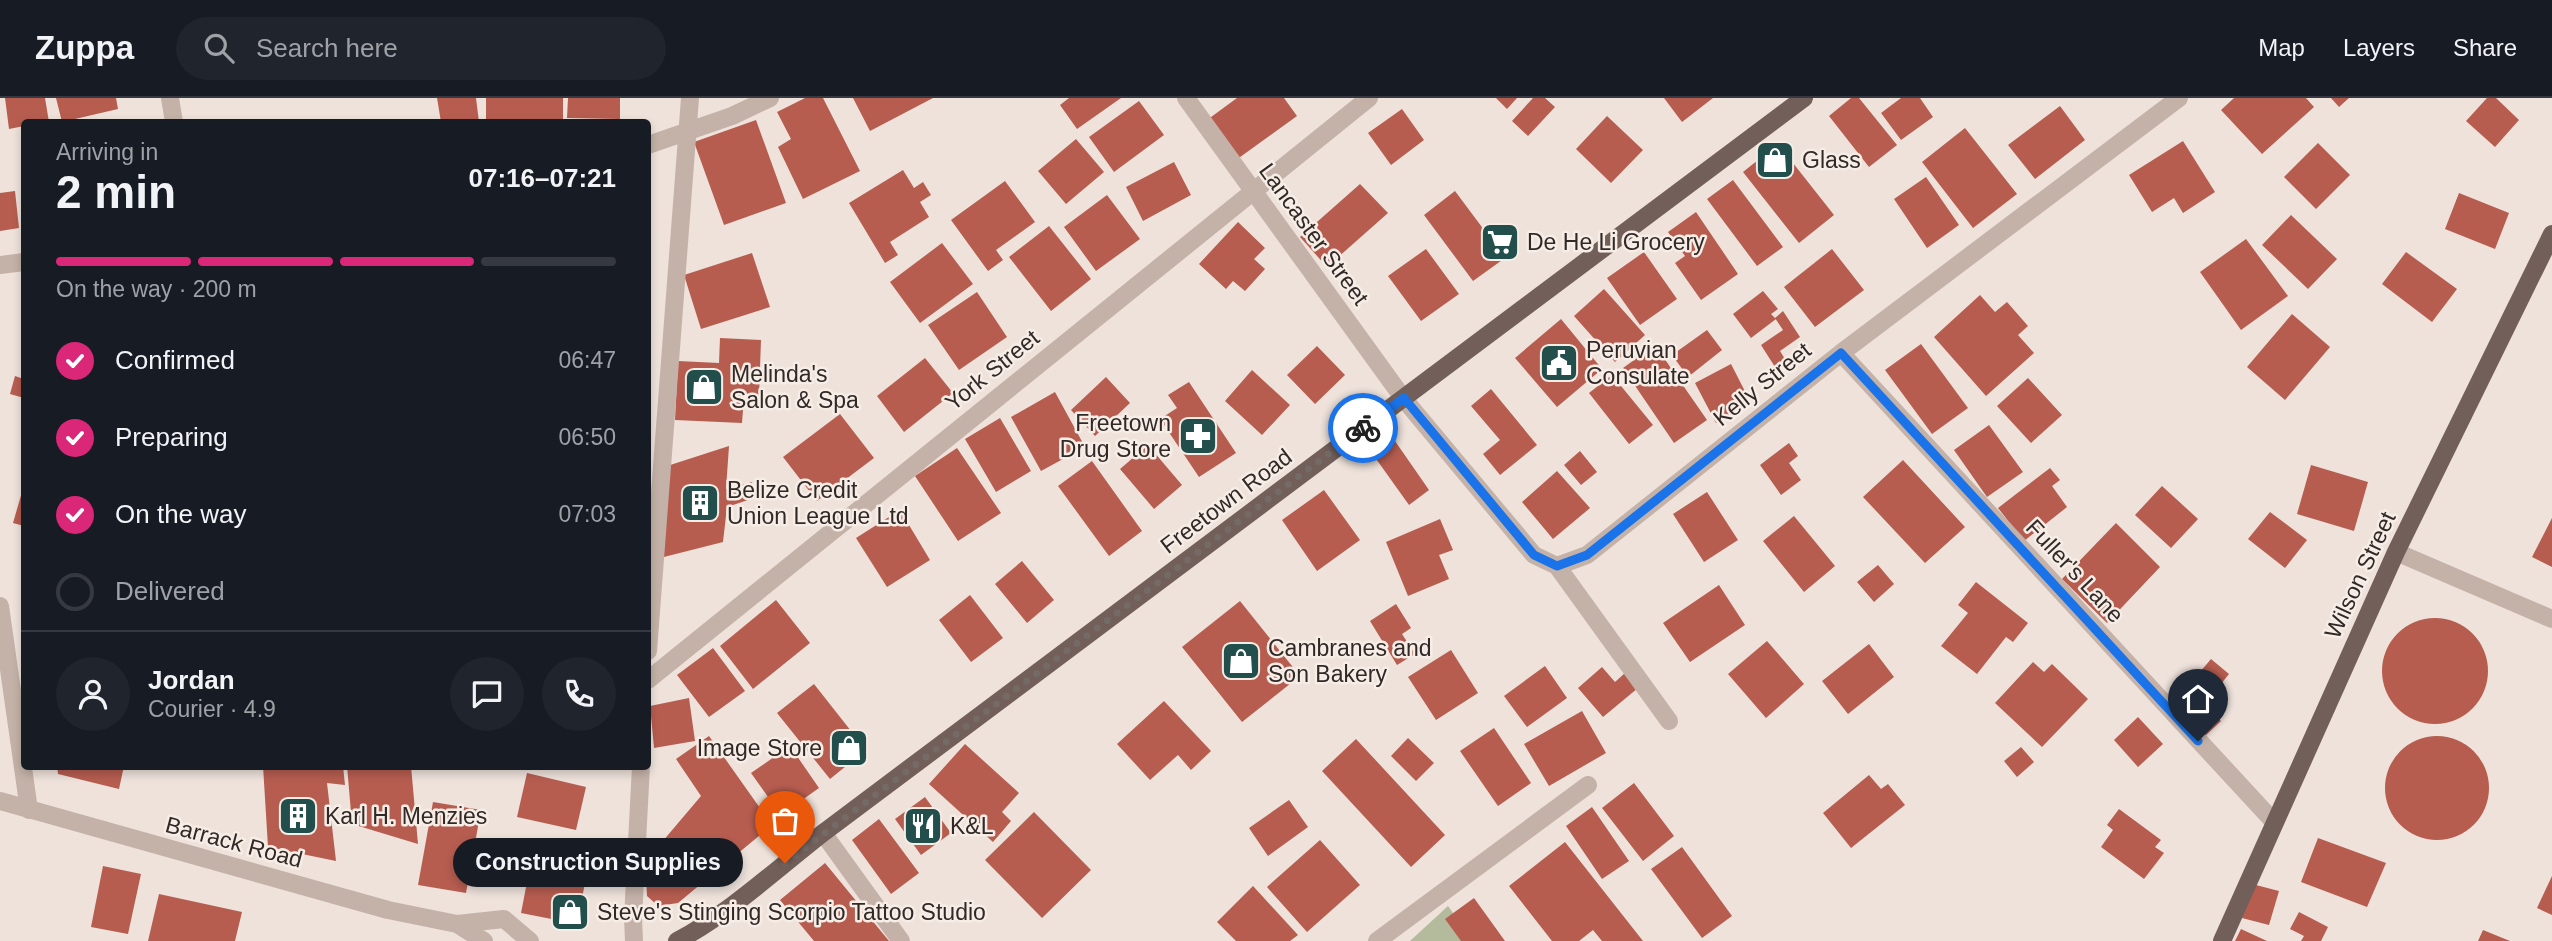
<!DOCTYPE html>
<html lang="en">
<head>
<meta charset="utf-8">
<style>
	body { margin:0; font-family:Helvetica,sans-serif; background:#20242c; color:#f1f3f6; height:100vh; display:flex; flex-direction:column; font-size:26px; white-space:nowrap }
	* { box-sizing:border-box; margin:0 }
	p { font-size:23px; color:#9ea1a6 }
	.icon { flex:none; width:38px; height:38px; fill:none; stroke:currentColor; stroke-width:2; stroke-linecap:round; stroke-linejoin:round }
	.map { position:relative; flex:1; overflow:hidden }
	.side { position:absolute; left:21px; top:21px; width:630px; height:651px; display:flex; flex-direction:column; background:#171b24; border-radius:7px; box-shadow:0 4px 10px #0003 }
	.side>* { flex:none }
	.pin { position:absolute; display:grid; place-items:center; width:60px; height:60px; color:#fff; margin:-72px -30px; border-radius:50% 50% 50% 0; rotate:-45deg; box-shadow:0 0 7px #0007 }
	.pin .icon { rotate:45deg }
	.courier { position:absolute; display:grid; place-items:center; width:70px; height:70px; margin:-35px; border:5px solid #1a73e8; border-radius:50%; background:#fff; color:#222; box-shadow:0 2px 9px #0007 }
	.bubble { position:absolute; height:49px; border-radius:24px; background:#171b24; box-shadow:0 4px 10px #0003; font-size:23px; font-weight:800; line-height:49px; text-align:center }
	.summary em { font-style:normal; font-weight:800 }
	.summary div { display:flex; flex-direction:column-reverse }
	.summary { display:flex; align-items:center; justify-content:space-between; height:119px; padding:0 35px }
	h1 { font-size:46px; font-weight:800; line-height:52px }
	.bar { display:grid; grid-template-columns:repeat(4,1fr); gap:10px 7px; align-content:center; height:84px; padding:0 35px }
	.bar i { height:9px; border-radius:5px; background:#363941 }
	.bar .current { background:#db2777 }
	.bar p { grid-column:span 4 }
	.line { display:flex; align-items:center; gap:18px; padding:0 35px; border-top:2px solid #363941 }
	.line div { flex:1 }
	.round { display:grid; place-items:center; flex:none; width:74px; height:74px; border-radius:37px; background:#20242c }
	ol { padding:0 35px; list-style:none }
	li { display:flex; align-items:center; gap:21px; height:77px }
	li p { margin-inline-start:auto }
	li .icon { padding:7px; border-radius:50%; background:#db2777; color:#fff; stroke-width:4 }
	li:last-child { color:#9ea1a6 }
	li i { width:38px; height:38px; border:4px solid #363941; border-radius:50% }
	header { display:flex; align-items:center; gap:42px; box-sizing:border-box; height:98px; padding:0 35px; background:#171b24; border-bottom:2px solid #363941 }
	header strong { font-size:33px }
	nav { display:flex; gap:38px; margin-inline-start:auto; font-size:24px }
	.search { width:490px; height:63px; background:#20242c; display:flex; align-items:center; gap:18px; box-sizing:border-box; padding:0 24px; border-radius:38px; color:#9ea1a6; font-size:26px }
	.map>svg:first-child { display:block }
	.green { fill:#b4bb9d }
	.building { fill:#b65d50 }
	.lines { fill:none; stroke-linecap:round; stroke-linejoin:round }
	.minor { stroke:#c4b2a8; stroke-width:18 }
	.major { stroke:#725f5a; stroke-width:18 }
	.done { stroke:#746a66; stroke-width:7; stroke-dasharray:0 12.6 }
	.route { stroke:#1a73e8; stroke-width:9 }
	.labels { text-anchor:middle; stroke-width:5; stroke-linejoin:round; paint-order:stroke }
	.poi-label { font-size:23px; fill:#322927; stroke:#f6ede6; text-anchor:start }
	.street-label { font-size:23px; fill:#322927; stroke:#f6ede6 }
</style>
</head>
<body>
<header>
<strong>Zuppa</strong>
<div class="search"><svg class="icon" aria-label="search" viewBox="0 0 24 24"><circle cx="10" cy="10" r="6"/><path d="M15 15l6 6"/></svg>Search here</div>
<nav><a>Map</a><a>Layers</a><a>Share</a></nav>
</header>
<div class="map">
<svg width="2552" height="843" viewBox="0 0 2552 843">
	<rect width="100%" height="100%" fill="#eee2db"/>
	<path class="green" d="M1448,808L1473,843H1410Z"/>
	<path class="building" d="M5,0H45L49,24H24V28L9,31Z
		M56,0H116L118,11L62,24Z
		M437,0H476L479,24H441Z
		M486,0H563V24H486Z
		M568,0H620V21L567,20Z
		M805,0H823L860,73L803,101L778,49L791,41L777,14Z
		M853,0H933L870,33Z
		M1069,0H1121L1077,31L1060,7Z
		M1237,0H1284L1297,18L1236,62L1207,22Z
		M1496,0H1517L1507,11Z
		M1533,0H1545L1555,9L1528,38L1512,23Z
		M1664,0H1713L1682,24Z
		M1851,0H1859L1897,47L1869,69L1829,18Z
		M1901,0H1920L1933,19L1901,42L1881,15Z
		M2234,0H2306L2314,9L2262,56L2221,12Z
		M2331,0H2349L2339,9Z
		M2487,0H2496L2519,22L2495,49L2466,23Z
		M1139,3L1164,37L1114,74L1089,39Z
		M2060,8L2085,42L2035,81L2008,47Z
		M1402,11L1424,42L1391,67L1368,35Z
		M1607,18L1643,52L1611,85L1576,51Z
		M756,22L786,105L724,127L694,44Z
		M1965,30L2017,96L1973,130L1922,64Z
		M1076,41L1104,74L1066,106L1038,73Z
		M2183,43L2215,94L2183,115L2174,100L2152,114L2129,77Z
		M2318,45L2350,77L2316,111L2284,79Z
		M1778,46L1834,117L1799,145L1743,74Z
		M1174,64L1191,97L1143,123L1126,89Z
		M903,72L914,90L923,84L931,97L920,104L929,119L890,144L898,157L885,165L849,105Z
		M1926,79L1959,127L1927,150L1894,101Z
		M1733,82L1783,149L1757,168L1707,101Z
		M1005,83L1035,124L996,152L1003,162L988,173L951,122Z
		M1360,86L1388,115L1327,169L1300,139Z
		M15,93L19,130L0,133V95Z
		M1455,93L1505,160L1473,183L1424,117Z
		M2459,95L2509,115L2495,151L2445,131Z
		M1107,97L1140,141L1096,173L1064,129Z
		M1696,114L1738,176L1701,202L1675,165L1685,158L1668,134Z
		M2291,117L2337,161L2308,191L2262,147Z
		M1238,124L1265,150L1254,161L1265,171L1245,193L1233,183L1226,191L1199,166Z
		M1049,128L1091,181L1051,213L1009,159Z
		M2246,141L2288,198L2241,232L2200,174Z
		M942,145L973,186L920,225L890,184Z
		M1426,151L1459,196L1421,223L1388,178Z
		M1832,151L1864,192L1815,229L1784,189Z
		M1644,154L1677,201L1640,227L1607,180Z
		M2406,154L2457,191L2432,224L2382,186Z
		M752,155L770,209L701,231L684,177Z
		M1604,191L1645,237L1615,264L1574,218Z
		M1763,193L1778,211L1771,216L1776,221L1751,240L1733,216Z
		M977,194L1007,239L959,272L928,227Z
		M1980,197L1995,214L2007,204L2028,228L2018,237L2034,255L1986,298L1934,239Z
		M1783,213L1800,239L1780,253L1785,261L1775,269L1761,247L1783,232L1775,220Z
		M2292,216L2330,249L2285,302L2247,269Z
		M1561,221L1602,271L1557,309L1515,260Z
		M1707,232L1722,252L1688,279L1672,257Z
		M720,240L761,242L759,298H744L742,325L675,322L678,263L719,265Z
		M1921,246L1968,310L1932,336L1885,272Z
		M1655,247L1707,322L1674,345L1623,270Z
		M1317,248L1345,277L1315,306L1287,277Z
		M925,260L953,295L904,334L877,298Z
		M1731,266L1752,307L1716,325L1695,285Z
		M1252,272L1290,307L1262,337L1225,303Z
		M1612,277L1653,327L1629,346L1589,295Z
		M15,278L24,281V300L10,296Z
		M1106,279L1130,305L1095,338L1071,312Z
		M2028,280L2062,317L2031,345L1997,308Z
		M1189,284L1236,355L1199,379L1160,321L1177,310L1168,297Z
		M1491,291L1537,347L1500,377L1483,356L1500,342L1471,308Z
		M1055,294L1085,349L1041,373L1011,319Z
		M840,316L874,360L817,403L783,359Z
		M1000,320L1031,373L996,394L965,341Z
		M1989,327L2023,374L1987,399L1954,352Z
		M1395,343L1429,392L1409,407L1374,358Z
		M1789,345L1798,358L1789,365L1801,382L1781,397L1760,367Z
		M1148,347L1182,387L1154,411L1120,371Z
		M729,348L726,391L752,384L751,401L727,409L723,444L656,461L664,369Z
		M957,350L1001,415L958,443L915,378Z
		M1580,353L1597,374L1581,387L1564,367Z
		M1903,362L1965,429L1925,465L1863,399Z
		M1092,363L1142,433L1109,458L1058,388Z
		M2311,367L2368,384L2354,433L2297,416Z
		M2050,370L2060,382L2052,388L2067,409L2024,443L1998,410Z
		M1557,373L1590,410L1553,441L1522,404Z
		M24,387V428L13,425Z
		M2162,388L2198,421L2171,450L2135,417Z
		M1324,392L1360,442L1317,473L1282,422Z
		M1707,394L1738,442L1704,464L1673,416Z
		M900,412L930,462L887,489L856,440Z
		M2270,414L2307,442L2285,470L2248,441Z
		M1794,418L1835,468L1804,494L1763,443Z
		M2552,420V469L2532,459Z
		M1440,421L1453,452L1439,457L1449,481L1408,498L1386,444Z
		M2116,425L2160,469L2107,525L2062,481Z
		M1022,463L1054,502L1027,525L995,486Z
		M1878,467L1894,486L1874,504L1857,484Z
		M1976,484L2028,525L2013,544L2006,539L1977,576L1941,548L1968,515L1958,507Z
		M1719,487L1745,527L1690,564L1663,525Z
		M970,497L1003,540L971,564L939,522Z
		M776,502L810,545L753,591L720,548Z
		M1240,503L1300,578L1242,624L1182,549Z
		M1396,506L1411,530L1402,536L1415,556L1397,567L1370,523Z
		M2382 573a53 53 0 1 1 106 0a53 53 0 1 1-106 0Z
		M1767,543L1804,586L1766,620L1728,576Z
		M1869,546L1894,579L1848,616L1822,583Z
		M713,550L745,593L709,619L677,577Z
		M1451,552L1478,595L1436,622L1408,579Z
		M2211,561L2229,576L2208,602L2189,587Z
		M2033,564L2044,574L2052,566L2088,601L2042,649L1995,605Z
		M1545,568L1567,600L1527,629L1504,598Z
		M1602,569L1615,584L1625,575L1638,590L1603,619L1578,590Z
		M814,586L866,652L830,681L777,615Z
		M689,600L695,643L654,650L650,608Z
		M1164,603L1211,653L1191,672L1178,657L1150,682L1117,646Z
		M2203,605L2221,623L2204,639L2187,621Z
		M1582,613L1606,655L1549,688L1524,646Z
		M2138,619L2163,646L2138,669L2114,642Z
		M1494,630L1531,685L1498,708L1460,653Z
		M2385 690a52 52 0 1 1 104 0a52 52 0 1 1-104 0Z
		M709,638L772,727L678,805L658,808L647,798L646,780L651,757L701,698L676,661Z
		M1408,640L1434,665L1416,683L1391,658Z
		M1356,641L1445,737L1411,769L1322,673Z
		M965,646L1019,695L1002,714L1011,723L993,744L929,686Z
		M790,648L819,690L781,717L751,675Z
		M2021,649L2034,664L2017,679L2004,663Z
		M57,668H124L119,691L58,676Z
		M263,668H343L345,687L327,685L336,763L268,749Z
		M347,668H411L418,746L352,726Z
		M527,675L586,689L576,732L517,719Z
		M1869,677L1881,691L1888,686L1905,707L1851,750L1823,715Z
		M1634,685L1674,738L1643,763L1602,710Z
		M925,699L951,735L921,757L895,721Z
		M1289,702L1308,729L1268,758L1249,730Z
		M433,704L481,712L466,795L418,787Z
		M1592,709L1629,763L1602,781L1566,728Z
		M2119,711L2161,742L2155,749L2164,755L2144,781L2101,749L2113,732L2107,727Z
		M1034,714L1091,772L1042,820L985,762Z
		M879,721L919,775L891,796L852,742Z
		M2318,740L2386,765L2367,809L2301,784Z
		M1320,742L1360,787L1307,834L1267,789Z
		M535,743L591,754L577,826L521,815Z
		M1565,744L1643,843H1602L1593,832L1579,843H1552L1509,788Z
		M1682,749L1732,818L1702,840L1651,771Z
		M825,765L889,843H814L780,802Z
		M103,768L141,776L128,836L91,829Z
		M2552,778V817L2537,810Z
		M2252,786L2279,793L2269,827L2242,820Z
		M1253,788L1298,837L1290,843H1236L1217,824Z
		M159,796L242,814L235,843H148Z
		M1474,800L1505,843H1461L1445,821Z
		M2299,814L2328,829L2321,843H2301L2304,838L2290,831Z
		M2241,831L2267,843H2235Z
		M2483,832L2510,843H2478Z"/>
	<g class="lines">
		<path class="minor" d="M170,0L174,24
			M1186,0L1403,300L1534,457L1557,468L1587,457L1841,255L2179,0
			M648,47L732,18L770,0
			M0,167L24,164
			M1841,255L2274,724
			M2396,454L2552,521
			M1557,468L1669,623
			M0,508L29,712
			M648,553L690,0
			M648,582L1369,0
			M0,703L388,812L457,826L504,821L530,843
			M823,735L901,843
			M457,826L484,843
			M634,843L633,820L641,668
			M1377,843L1588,687"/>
		<path class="major" d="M677,843C727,817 778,770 823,735L1804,0
			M2222,843L2396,454L2552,136"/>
	</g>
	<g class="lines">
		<path class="done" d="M785,765L1363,330"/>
		<path class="route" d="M1363,330L1404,300L1534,457L1557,468L1587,457L1841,255L2198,643"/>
	</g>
	<defs>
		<g id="shop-square" transform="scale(2.0125)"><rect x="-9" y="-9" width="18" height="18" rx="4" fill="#224e4c" stroke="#f6ede6"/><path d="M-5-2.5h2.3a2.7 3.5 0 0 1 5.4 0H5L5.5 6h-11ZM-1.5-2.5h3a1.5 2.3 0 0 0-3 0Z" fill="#fff"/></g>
		<g id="supermarket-square" transform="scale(2.0125)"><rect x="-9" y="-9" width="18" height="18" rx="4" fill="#224e4c" stroke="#f6ede6"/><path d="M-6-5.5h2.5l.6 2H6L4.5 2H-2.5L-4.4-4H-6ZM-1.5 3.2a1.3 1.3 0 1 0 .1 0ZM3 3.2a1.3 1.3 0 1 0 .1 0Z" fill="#fff"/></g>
		<g id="civic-square" transform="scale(2.0125)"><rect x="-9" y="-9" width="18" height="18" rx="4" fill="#224e4c" stroke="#f6ede6"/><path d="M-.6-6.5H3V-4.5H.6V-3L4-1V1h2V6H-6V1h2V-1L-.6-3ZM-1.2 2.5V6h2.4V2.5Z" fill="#fff"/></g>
		<g id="pharmacy-square" transform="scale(2.0125)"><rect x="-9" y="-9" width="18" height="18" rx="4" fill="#224e4c" stroke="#f6ede6"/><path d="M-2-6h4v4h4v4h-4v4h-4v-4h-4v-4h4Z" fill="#fff"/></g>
		<g id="building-square" transform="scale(2.0125)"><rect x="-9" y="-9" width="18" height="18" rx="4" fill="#224e4c" stroke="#f6ede6"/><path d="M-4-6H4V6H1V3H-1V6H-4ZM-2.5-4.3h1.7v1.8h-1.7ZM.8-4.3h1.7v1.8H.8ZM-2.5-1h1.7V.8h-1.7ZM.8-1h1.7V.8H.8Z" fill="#fff"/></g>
		<g id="restaurant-square" transform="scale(2.0125)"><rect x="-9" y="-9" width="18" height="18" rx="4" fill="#224e4c" stroke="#f6ede6"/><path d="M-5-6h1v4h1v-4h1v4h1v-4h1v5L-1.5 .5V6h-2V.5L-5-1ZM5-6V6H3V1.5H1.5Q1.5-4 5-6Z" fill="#fff"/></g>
	</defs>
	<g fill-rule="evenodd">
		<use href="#shop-square" x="1775" y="62"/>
		<use href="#supermarket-square" x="1500" y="144"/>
		<use href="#civic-square" x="1559" y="265"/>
		<use href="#shop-square" x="704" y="289"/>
		<use href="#pharmacy-square" x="1198" y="338"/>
		<use href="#building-square" x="700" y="405"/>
		<use href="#shop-square" x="1241" y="563"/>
		<use href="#shop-square" x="849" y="650"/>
		<use href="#building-square" x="298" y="718"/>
		<use href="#restaurant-square" x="923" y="728"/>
		<use href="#shop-square" x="570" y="814"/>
	</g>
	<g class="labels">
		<g class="poi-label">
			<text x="1802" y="70">Glass</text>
			<text x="1527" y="152">De He Li Grocery</text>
			<text x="1586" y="260">Peruvian<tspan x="1586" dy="26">Consulate</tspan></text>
			<text x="731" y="284">Melinda's<tspan x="731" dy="26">Salon &amp; Spa</tspan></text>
			<text x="1171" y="333" text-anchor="end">Freetown<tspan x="1171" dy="26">Drug Store</tspan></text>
			<text x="727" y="400">Belize Credit<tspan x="727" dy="26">Union League Ltd</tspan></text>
			<text x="1268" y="558">Cambranes and<tspan x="1268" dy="26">Son Bakery</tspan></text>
			<text x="822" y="658" text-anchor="end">Image Store</text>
			<text x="325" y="726">Karl H. Menzies</text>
			<text x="950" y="736">K&amp;L</text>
			<text x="597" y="822">Steve's Stinging Scorpio Tattoo Studio</text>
		</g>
		<g class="street-label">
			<text transform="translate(1314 136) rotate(54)" y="8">Lancaster Street</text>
			<text transform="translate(992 272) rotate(-39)" y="8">York Street</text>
			<text transform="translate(1762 286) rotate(-39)" y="8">Kelly Street</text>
			<text transform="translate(1226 403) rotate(-37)" y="8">Freetown Road</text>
			<text transform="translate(2075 473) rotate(47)" y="8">Fuller's Lane</text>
			<text transform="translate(2360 477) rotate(-65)" y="8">Wilson Street</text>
			<text transform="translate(234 744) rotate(15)" y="8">Barrack Road</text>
		</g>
	</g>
</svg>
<div class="pin" style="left:785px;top:765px;background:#ea580c"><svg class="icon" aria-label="bag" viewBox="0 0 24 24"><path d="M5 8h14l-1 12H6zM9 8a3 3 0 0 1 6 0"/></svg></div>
<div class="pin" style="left:2198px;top:643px;background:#1f2937"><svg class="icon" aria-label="home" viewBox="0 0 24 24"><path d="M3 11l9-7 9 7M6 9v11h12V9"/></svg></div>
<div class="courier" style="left:1363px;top:330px"><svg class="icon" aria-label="bike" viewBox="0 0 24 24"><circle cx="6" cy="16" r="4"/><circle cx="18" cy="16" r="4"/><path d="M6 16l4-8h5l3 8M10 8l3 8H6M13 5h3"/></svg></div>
<div class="bubble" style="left:453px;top:740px;width:290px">Construction Supplies</div>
<section class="side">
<div class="summary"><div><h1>2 min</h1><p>Arriving in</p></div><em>07:16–07:21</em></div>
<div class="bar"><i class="current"></i><i class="current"></i><i class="current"></i><i></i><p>On the way · 200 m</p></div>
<ol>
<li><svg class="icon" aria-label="check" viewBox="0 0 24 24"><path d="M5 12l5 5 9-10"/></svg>Confirmed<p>06:47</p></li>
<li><svg class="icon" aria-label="check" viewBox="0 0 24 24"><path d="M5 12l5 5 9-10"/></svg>Preparing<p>06:50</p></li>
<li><svg class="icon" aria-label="check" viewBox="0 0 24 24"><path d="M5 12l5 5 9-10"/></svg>On the way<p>07:03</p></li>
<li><i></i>Delivered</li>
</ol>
<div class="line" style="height:126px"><a class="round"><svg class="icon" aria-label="person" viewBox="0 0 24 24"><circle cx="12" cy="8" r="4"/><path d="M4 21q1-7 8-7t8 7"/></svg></a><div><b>Jordan</b><p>Courier · 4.9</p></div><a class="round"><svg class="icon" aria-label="chat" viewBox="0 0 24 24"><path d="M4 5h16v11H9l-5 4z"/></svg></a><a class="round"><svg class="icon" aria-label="phone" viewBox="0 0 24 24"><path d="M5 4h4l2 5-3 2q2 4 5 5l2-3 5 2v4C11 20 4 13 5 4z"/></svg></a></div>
</section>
</div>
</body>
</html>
